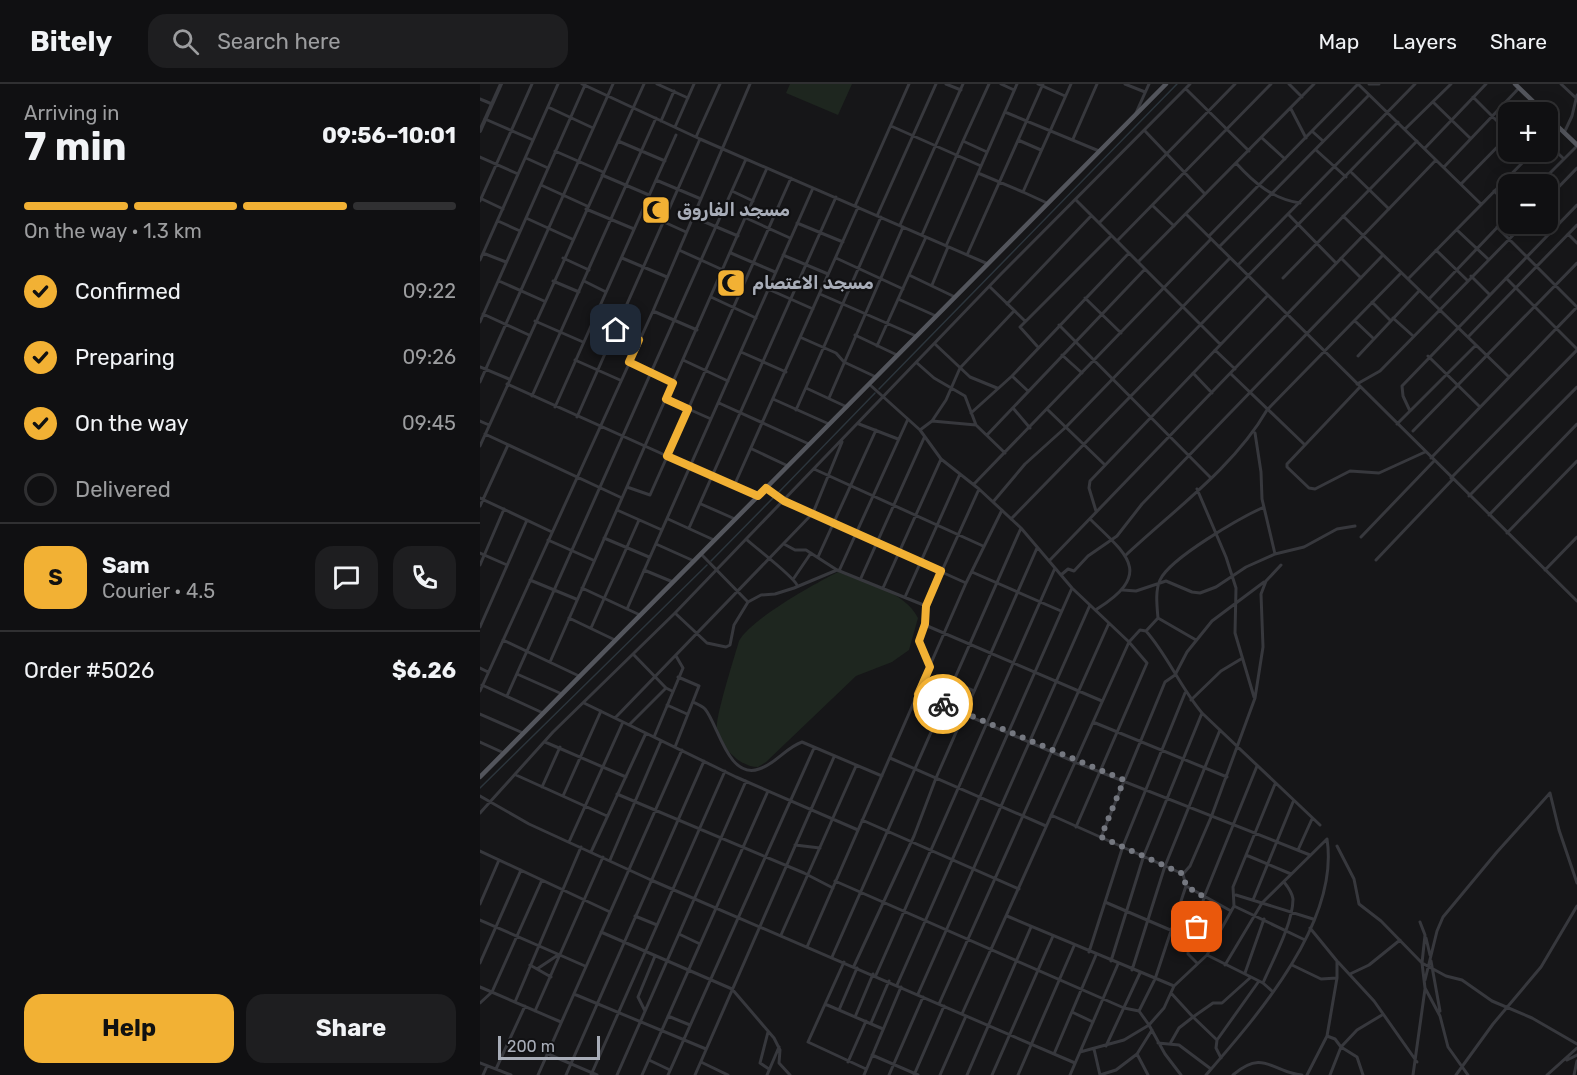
<!DOCTYPE html>
<html lang="en">
<head>
<meta charset="utf-8">
<style>
	body { margin:0; font-family:Rubik,"Noto Naskh Arabic",sans-serif; background:#1e1e20; color:#f1f3f6; height:100vh; display:flex; flex-direction:column; font-size:22px; white-space:nowrap }
	* { box-sizing:border-box; margin:0 }
	p { font-size:20px; color:#9c9d9f }
	.icon { flex:none; width:33px; height:33px; fill:none; stroke:currentColor; stroke-width:2; stroke-linecap:round; stroke-linejoin:round }
	.map { position:relative; flex:1; overflow:hidden }
	.side { display:flex; flex-direction:column; background:#101012; width:480px }
	.side>* { flex:none }
	.fabs { position:absolute; left:1018px; top:18px; display:grid; gap:12px }
	.fabs a { display:grid; place-items:center; width:60px; height:60px; border-radius:12px; background:#101012; box-shadow:0 3px 15px #0003,0 0 0 2px #303032; font-size:30px }
	.scale { position:absolute; left:18px; bottom:15px; width:102px; box-sizing:border-box; padding-left:6px; border:3px solid #a8adb8; border-top:0; font-size:16px; line-height:21px; white-space:nowrap; color:#a8adb8; -webkit-text-stroke:4px #111113; paint-order:stroke }
	.pin { position:absolute; display:grid; place-items:center; width:51px; height:51px; color:#fff; margin:-26px; border-radius:12px; box-shadow:0 3px 9px #0006 }
	.courier { position:absolute; display:grid; place-items:center; width:60px; height:60px; margin:-30px; border:4px solid #f2b134; border-radius:50%; background:#fff; color:#222; box-shadow:0 2px 8px #0007 }
	.headline em { font-style:normal; font-weight:700 }
	.headline div { display:flex; flex-direction:column-reverse }
	.headline { display:flex; align-items:center; justify-content:space-between; height:102px; padding:0 24px }
	h1 { font-size:39px; font-weight:700; line-height:45px }
	.bar { display:grid; grid-template-columns:repeat(4,1fr); gap:9px 6px; align-content:center; height:72px; padding:0 24px }
	.bar i { height:8px; border-radius:4px; background:#303032 }
	.bar .on { background:#f2b134 }
	.bar p { grid-column:span 4 }
	.line { display:flex; align-items:center; gap:15px; padding:0 24px; border-top:2px solid #303032 }
	.line div { flex:1 }
	.round { display:grid; place-items:center; flex:none; width:63px; height:63px; border-radius:18px; background:#1e1e20 }
	ol { padding:0 24px; list-style:none }
	li { display:flex; align-items:center; gap:18px; height:66px }
	li p { margin-inline-start:auto }
	li .icon { padding:6px; border-radius:50%; background:#f2b134; color:#111; stroke-width:4 }
	li:last-child { color:#9c9d9f }
	li i { width:33px; height:33px; border:3px solid #303032; border-radius:50% }
	.primary-button { display:flex; gap:12px; margin-top:auto; padding:12px 24px }
	.primary-button a { flex:1; height:69px; border-radius:18px; background:#f2b134; color:#111; font-size:24px; font-weight:700; line-height:69px; text-align:center }
	.primary-button a+a { background:#1e1e20; color:#f1f3f6 }
	header { display:flex; align-items:center; gap:36px; box-sizing:border-box; height:84px; padding:0 30px; background:#101012; border-bottom:2px solid #303032 }
	header strong { font-size:28px }
	nav { display:flex; gap:33px; margin-inline-start:auto; font-size:21px }
	.search { width:420px; height:54px; background:#1e1e20; display:flex; align-items:center; gap:15px; box-sizing:border-box; padding:0 21px; border-radius:18px; color:#9c9d9f; font-size:22px }
	main { display:flex; flex:1; min-height:0 }
	.map>svg:first-child { display:block }
	.green { fill:#1e261f }
	.lines { fill:none; stroke-linecap:round; stroke-linejoin:round }
	.stream { stroke:#2c353c; stroke-width:1.5 }
	.minor { stroke:#37383d; stroke-width:3 }
	.tertiary { stroke:#37383d; stroke-width:4 }
	.primary { stroke:#53555c; stroke-width:4.5 }
	.done { stroke:#757880; stroke-width:6; stroke-dasharray:0 10.8 }
	.route { stroke:#f2b134; stroke-width:8 }
	.labels { text-anchor:middle; stroke-width:4.5; stroke-linejoin:round; paint-order:stroke }
	.poi-label { font-size:18px; font-weight:bold; fill:#a8adb8; stroke:#111113; text-anchor:start }
</style>
</head>
<body>
<header>
<strong>Bitely</strong>
<div class="search"><svg class="icon" aria-label="search" viewBox="0 0 24 24"><circle cx="10" cy="10" r="6"/><path d="M15 15l6 6"/></svg>Search here</div>
<nav><a>Map</a><a>Layers</a><a>Share</a></nav>
</header>
<main>
<section class="side">
<div class="headline"><div><h1>7 min</h1><p>Arriving in</p></div><em>09:56–10:01</em></div>
<div class="bar"><i class="on"></i><i class="on"></i><i class="on"></i><i></i><p>On the way · 1.3 km</p></div>
<ol>
<li><svg class="icon" aria-label="check" viewBox="0 0 24 24"><path d="M5 12l5 5 9-10"/></svg>Confirmed<p>09:22</p></li>
<li><svg class="icon" aria-label="check" viewBox="0 0 24 24"><path d="M5 12l5 5 9-10"/></svg>Preparing<p>09:26</p></li>
<li><svg class="icon" aria-label="check" viewBox="0 0 24 24"><path d="M5 12l5 5 9-10"/></svg>On the way<p>09:45</p></li>
<li><i></i>Delivered</li>
</ol>
<div class="line" style="height:108px"><b class="round" style="background:#f2b134;color:#111">S</b><div><b>Sam</b><p>Courier · 4.5</p></div><a class="round"><svg class="icon" aria-label="chat" viewBox="0 0 24 24"><path d="M4 5h16v11H9l-5 4z"/></svg></a><a class="round"><svg class="icon" aria-label="phone" viewBox="0 0 24 24"><path d="M5 4h4l2 5-3 2q2 4 5 5l2-3 5 2v4C11 20 4 13 5 4z"/></svg></a></div>
<div class="line" style="height:78px"><div>Order #5026</div><b>$6.26</b></div>
<div class="primary-button"><a>Help</a><a>Share</a></div>
</section>
<div class="map">
<svg width="1097" height="991" viewBox="0 0 1097 991">
	<rect width="100%" height="100%" fill="#161618"/>
	<path class="green" d="M310,0H372L358,31L306,9Z
		M358,488C384,499 425,507 438,534L429,566L412,578L376,592L286,678L278,683C259,683 240,662 237,644C235,634 255,571 259,557C271,535 334,500 358,488Z"/>
	<g class="lines">
		<path class="stream" d="M399,305L697,0
			M298,409L395,309
			M231,477L294,413
			M0,704L227,481"/>
		<path class="minor" d="M102,0L220,55L508,180
			M177,0L208,14
			M466,0L481,6
			M521,0L534,6
			M558,0L585,12
			M645,0L665,8
			M809,0L822,13
			M889,0H899
			M1081,0L1096,14
			M706,5L769,67
			M993,13L1029,49
			M0,15L12,20
			M953,18L990,54
			M68,23L113,44
			M811,25L826,54
			M525,28L619,67
			M1050,28L1057,22
			M656,29L669,0
			M5,35L53,56
			M181,37L194,7
			M411,42L501,82
			M195,43L214,0
			M925,45L971,0
			M665,47L725,110
			M833,48L843,57
			M1084,49L1092,32L1097,11
			M1068,52L1078,42
			M216,53L240,0
			M782,54L805,75
			M593,55L617,0
			M538,56L561,66
			M138,57L185,77
			M1068,60L1084,75
			M945,64L1006,0
			M836,66L866,93
			M75,67L123,88
			M507,68L483,57L509,0
			M0,73L38,90
			M46,74L68,84
			M756,79C774,99 793,115 820,119
			M964,83L1039,4
			M498,89L543,108
			M872,89L909,125
			M122,91L169,111
			M1029,92L1038,100
			M176,96L221,115
			M981,100L1029,51
			M1059,100L1097,62
			M61,101L107,122
			M252,107L273,117
			M1014,107L1029,121
			M1068,114L1097,84
			M2,115L23,125
			M596,116L740,260
			M0,117L52,0
			M567,119L543,108L591,0
			M375,122L429,0
			M673,122L694,142
			M106,125L154,145
			M162,128L206,148
			M706,130L1097,517
			M808,130L856,179
			M1068,130L1078,140
			M397,132L456,0
			M863,132L1029,293
			M213,133L258,152
			M46,134L92,155
			M266,134L310,154
			M18,137L40,147
			M317,139L363,158
			M619,139L755,0
			M420,141L483,0
			M1017,143L1097,223
			M977,146L1008,175
			M1088,150L1097,159
			M442,151L483,57
			M729,152L878,0L1001,120
			M637,157L791,0
			M466,162L537,0
			M739,163L889,11
			M199,166L243,186
			M956,166L987,196
			M3,169L26,178
			M251,169L295,188
			M303,171L348,190
			M487,171L563,0
			M83,174L109,186
			M142,174L187,193
			M356,174L423,205
			M861,174L881,194
			M0,176L78,0
			M658,178L834,0
			M758,181L935,0
			M429,191L475,213
			M991,192L1009,210
			M803,194L937,57
			M1026,194L1097,265
			M928,195L1053,68
			M19,197L64,217
			M73,197L99,208
			M104,197L126,208
			M452,201L468,163
			M510,203L545,237
			M288,205L333,225
			M340,210L436,252
			M231,213L276,234
			M605,214L641,249
			M418,215L456,232
			M949,215L1029,131
			M892,218L911,237
			M527,220L611,132
			M173,227L217,246
			M3,230L49,251
			M913,234L932,251
			M114,236L159,256
			M55,237L103,258
			M875,237L894,255
			M0,238L105,1
			M579,241L730,393
			M375,251L417,271
			M988,253L1097,141
			M322,254L356,269L364,278L396,293
			M455,260L490,293L517,304
			M397,262L446,153
			M557,262L540,243L631,152
			M735,266L755,285
			M261,268L306,288
			M582,271L602,289
			M878,272L939,207
			M948,272L1000,323
			M95,276L140,296
			M203,276L248,297
			M149,278L193,299
			M437,279L454,294L485,312L496,341
			M0,283L29,295
			M713,289L732,309
			M751,290L825,361
			M532,292L548,307
			M0,298L133,0
			M27,300L278,413
			M389,300L440,346L461,375L499,405L541,444L592,504L649,558L482,930
			M877,300L900,287L1044,140
			M880,303L807,380V383L829,404L835,405L870,387L899,389L945,368
			M326,304L367,323
			M52,312L176,34
			M349,314L423,143
			M186,315L231,335
			M293,315L349,340
			M239,319L329,360
			M75,323L196,51
			M533,324L550,344
			M316,326L401,133
			M568,326L625,381
			M930,327L923,312L922,302L1097,121
			M491,329L532,292L649,169
			M97,333L220,55
			M0,337L9,341
			M452,337L466,316L480,284L534,227
			M379,340L418,355
			M917,340L996,261
			M440,346L452,337L496,341L525,369
			M933,347L1097,179
			M775,349L781,388L782,415L795,470
			M5,350L142,414
			M507,351L665,185
			M0,362L164,0
			M272,365L308,382
			M951,374L1097,223
			M334,385L503,462
			M971,394L1097,266
			M494,400L731,155
			M254,402L378,123
			M147,403L170,411L311,94
			M286,404L304,417L486,499
			M717,405L746,473L756,504L755,549L774,613
			M989,412L1097,303
			M0,414L72,448
			M513,418L545,380L586,343L750,174
			M221,420L255,435
			M0,422L28,361
			M137,426L182,446
			M616,427L609,404L610,397L788,211
			M1009,431L1097,340
			M188,435L234,456
			M531,435L918,38
			M610,435C647,471 674,489 617,525
			M209,444L356,113
			M1027,449L1097,377
			M881,453L954,377
			M124,454L169,473
			M266,455C277,465 313,492 317,501
			M68,456L113,476
			M176,460L214,477
			M304,460L315,466H326L357,486L446,522
			M0,469L27,481
			M221,470L268,518
			M646,471C694,426 754,383 787,326L921,189
			M338,473L396,346
			M896,476L973,395
			M569,477L956,76
			M0,481L24,425
			M164,486L193,498
			M1065,486L1097,453
			M359,487L428,335
			M492,488L581,527
			M581,491L588,485L594,487L608,472L637,452L662,420L903,171
			M314,494L331,469
			M381,494L444,354
			M50,496L96,515
			M102,504L160,531
			M403,504L461,375
			M643,506L656,507L686,497L712,508L720,509L736,503L766,483L795,470L824,463L857,445L875,442
			M425,513L480,390
			M147,525L333,104
			M195,529L227,559L246,563L250,561L254,541L268,518L281,511L295,510L314,504L357,486
			M89,534L135,556
			M678,534L716,556
			M445,541L622,617
			M0,543L47,436
			M111,544L159,436
			M666,547C688,572 700,603 722,629L840,741
			M23,556L99,592
			M153,570L186,604L192,607
			M70,578L287,84
			M450,583L439,560L445,541L446,522L499,405
			M0,584L8,588
			M37,590L82,610
			M473,598L494,607
			M2,601L63,629
			M0,607L173,227L270,0
			M438,610L595,678L830,771
			M27,612L266,75
			M711,616L741,587L761,575
			M213,618C217,620 222,622 225,625C238,640 248,696 279,685C296,680 305,664 322,658L402,692
			M104,619L256,693L378,746
			M187,621L207,630
			M0,630L43,649
			M135,634L333,429L362,358
			M613,638L747,693
			M149,641L186,604
			M174,653L203,584L196,572
			M0,658L24,669
			M65,658L146,693
			M195,663L219,602L198,593
			M410,674L566,742
			M36,691L127,732
			M62,703L80,663
			M1070,709L1079,746L1097,799
			M137,710L324,789L353,804
			M0,712L49,740L171,796L595,979
			M83,712L121,627
			M0,729L73,648L195,529L521,190L710,0
			M571,731L703,790
			M382,736L539,805
			M596,743L667,579L649,558L660,546L666,547L678,534C677,522 675,507 680,496C690,474 760,434 784,423
			M621,753L685,598L695,591L707,568L732,537L784,498
			M89,758L143,638
			M315,761L340,764
			M857,762L874,795L879,820L901,837L942,879L966,892L982,896L1012,917L1052,934L1097,960
			M818,766L832,735
			M0,767L130,828
			M111,768L166,649
			M766,771L811,790
			M130,776L181,657
			M355,797L644,924L659,927L669,941L644,956L600,968
			M706,802L751,827
			M756,811L782,819L847,755
			M773,816L813,718
			M625,818L709,854
			M0,820L19,776
			M754,822L825,856
			M155,832L177,841
			M527,832L694,902
			M0,836L105,882
			M940,838L945,851L942,879L945,904L960,932L968,963L988,991
			M717,843L739,848
			M121,848L252,905L294,954L300,966L299,979L310,991
			M199,850L220,860
			M301,851L376,682
			M946,854L950,871
			M327,863L486,499L522,426
			M609,868L643,762L705,609
			M727,871L783,899L793,908
			M352,873L541,444
			M631,877L664,771L722,629
			M951,877L960,927
			M364,878L328,958L386,985
			M858,878L894,917L937,978
			M0,879L41,786
			M717,879L708,870L709,854L716,847L724,813L777,682
			M50,881L71,893
			M745,881L782,819L833,835
			M812,881L841,895L857,894
			M374,882L434,752L456,694L557,464
			M57,885L78,871
			M652,886L685,782L740,646
			M765,889L784,835
			M870,890L889,881L920,856
			M396,891L575,484
			M945,896L957,847L963,833L1017,768L1070,709
			M783,899C793,876 813,839 813,815C812,808 808,803 804,798
			M417,901L592,504
			M0,903L81,938
			M94,910L226,965
			M438,910L610,521
			M35,918L101,763
			M0,919L12,908L62,796
			M345,920L403,945
			M459,920L629,539
			M359,926L377,884
			M55,927L123,773
			M165,927L158,913L175,872
			M659,927L675,895L706,802L703,790L710,782L732,731L775,614L783,563L781,510L786,497L801,481
			M592,928L613,938
			M188,932L210,941
			M375,933L393,890
			M391,939L409,897
			M288,948L280,979L289,985
			M847,952L855,955L861,963L850,991
			M737,956L779,897
			M691,958L699,944L713,933L691,909
			M678,959L699,961L731,985
			M626,962L660,889
			M614,965L620,991
			M68,970L117,991
			M574,970L616,871
			M392,971L438,991
			M741,974L736,964L737,956L713,933L733,919H742L771,893
			M169,976L190,986
			M1087,976L1097,971
			M221,978L248,991
			M368,978L386,937
			M0,979L31,991
			M16,985L45,922
			M3,991L7,982
			M58,991L202,666
			M86,991L224,677
			M111,991L245,687
			M137,991L266,697
			M162,991L288,707
			M188,991L334,664
			M215,991L354,673
			M287,991L299,963
			M384,991L421,903
			M409,991L443,913
			M434,991L464,922
			M460,991L486,932
			M487,991L551,843
			M512,991L573,852
			M538,991L594,862
			M590,991L638,880
			M620,991L636,986L657,970
			M668,991L657,970L672,946
			M701,991L685,970L669,941L684,924L694,902L727,871L754,822L753,803L795,700
			M726,991C777,932 860,838 847,755
			M753,991C784,964 793,989 822,991
			M827,991L847,952L857,894V877L830,844
			M883,991L877,973L861,963L877,946L902,931
			M933,991L945,905
			M976,991L1013,940L1061,883L1097,822
			M1067,991L1097,964
			M1094,991L1097,977"/>
		<path class="tertiary" d="M0,47L21,0"/>
		<path class="primary" d="M1035,0L1064,28
			M1068,33L1097,61
			M0,693L686,0"/>
	</g>
	<g class="lines">
		<path class="done" d="M463,620L644,696L621,753L703,790L706,802L724,813L717,843"/>
		<path class="route" d="M136,246L159,256L149,278L193,299L186,315L208,325L187,372L278,412L286,404L304,417L461,487L446,522L445,540L439,557L450,583L438,610L463,620"/>
	</g>
	<defs>
		<g id="mosque-square" transform="scale(1.5)"><rect x="-9" y="-9" width="18" height="18" rx="4" fill="#f2b134" stroke="#111113"/><path d="M3.5-4.9A6 6 0 1 0 3.5 4.9A5 5 0 1 1 3.5-4.9Z" fill="#111"/></g>
	</defs>
	<g fill-rule="evenodd">
		<use href="#mosque-square" x="176" y="126"/>
		<use href="#mosque-square" x="251" y="199"/>
	</g>
	<g class="labels">
		<g class="poi-label">
			<text x="197" y="132">مسجد الفاروق</text>
			<text x="272" y="205">مسجد الاعتصام</text>
		</g>
	</g>
</svg>
<div class="fabs">
<a>+</a>
<a>−</a>
</div>
<div class="scale">200 m</div>
<div class="pin" style="left:717px;top:843px;background:#ea580c"><svg class="icon" aria-label="bag" viewBox="0 0 24 24"><path d="M5 8h14l-1 12H6zM9 8a3 3 0 0 1 6 0"/></svg></div>
<div class="pin" style="left:136px;top:246px;background:#1f2937"><svg class="icon" aria-label="home" viewBox="0 0 24 24"><path d="M3 11l9-7 9 7M6 9v11h12V9"/></svg></div>
<div class="courier" style="left:463px;top:620px"><svg class="icon" aria-label="bike" viewBox="0 0 24 24"><circle cx="6" cy="16" r="4"/><circle cx="18" cy="16" r="4"/><path d="M6 16l4-8h5l3 8M10 8l3 8H6M13 5h3"/></svg></div>
</div>
</main>
</body>
</html>
